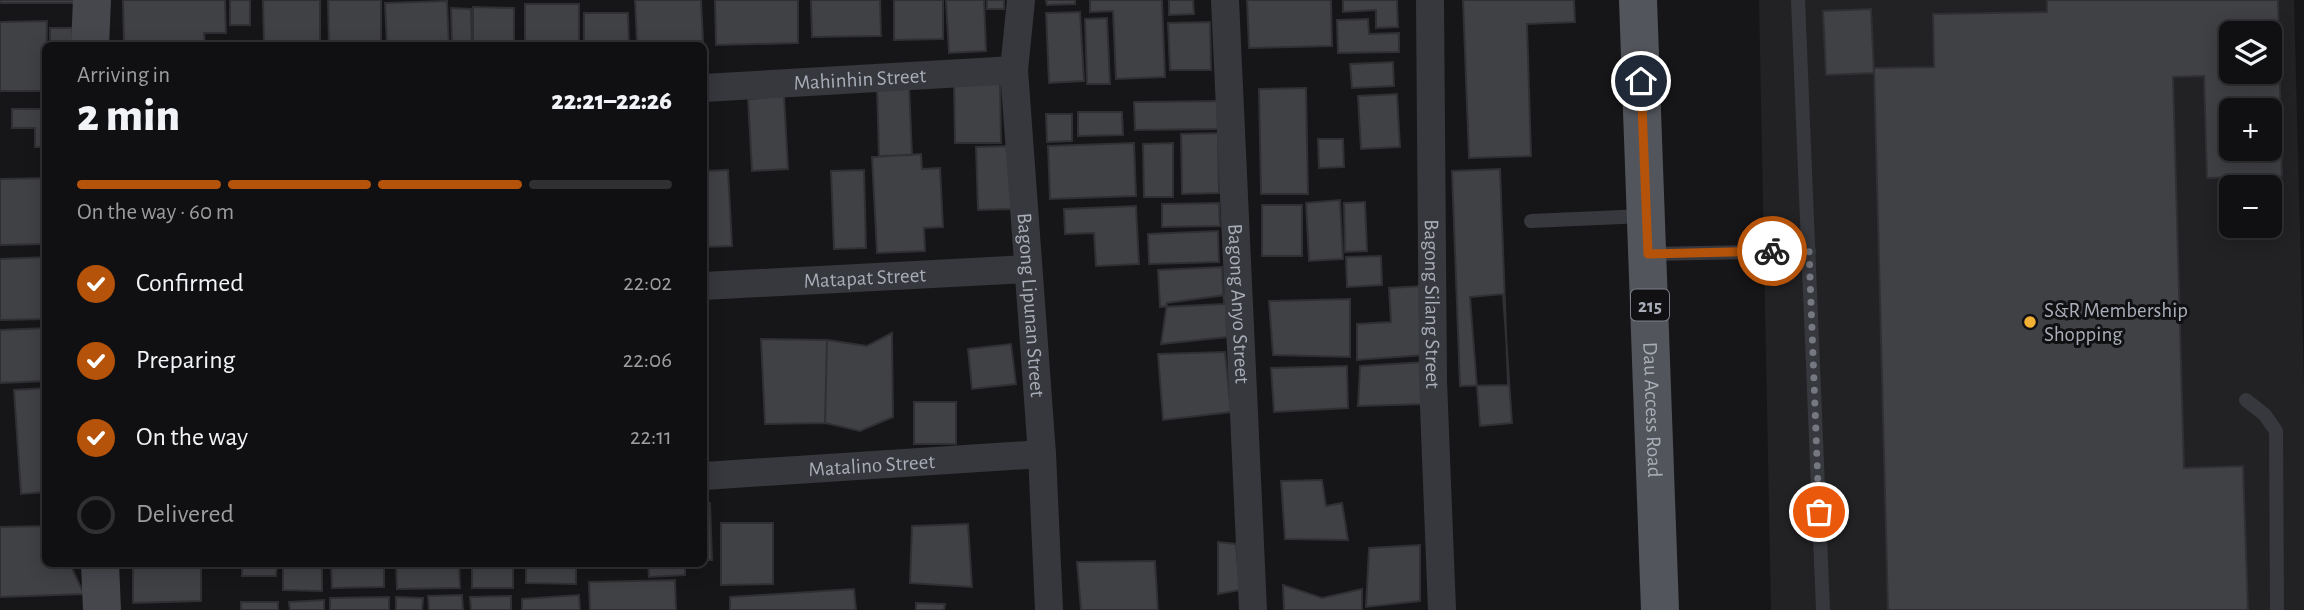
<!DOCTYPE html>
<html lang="en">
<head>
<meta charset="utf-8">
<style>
	body { margin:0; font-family:"Alegreya Sans",sans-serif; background:#19191b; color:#f1f3f6; height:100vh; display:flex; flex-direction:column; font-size:26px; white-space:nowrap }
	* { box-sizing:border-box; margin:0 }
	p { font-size:23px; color:#9c9d9f }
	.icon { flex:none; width:38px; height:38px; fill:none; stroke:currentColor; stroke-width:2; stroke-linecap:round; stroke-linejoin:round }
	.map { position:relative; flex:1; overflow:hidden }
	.drawer { position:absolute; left:42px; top:42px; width:665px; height:525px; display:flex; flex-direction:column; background:#101012; border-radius:10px; box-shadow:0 4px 18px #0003,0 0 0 2px #303032 }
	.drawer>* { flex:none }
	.controls { position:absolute; left:2219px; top:21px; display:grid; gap:14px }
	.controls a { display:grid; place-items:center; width:63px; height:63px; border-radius:10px; background:#101012; box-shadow:0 4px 18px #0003,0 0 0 2px #303032; font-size:35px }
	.pin { position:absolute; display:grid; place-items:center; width:60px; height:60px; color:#fff; margin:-30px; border:4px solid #fff; border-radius:50%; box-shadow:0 2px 7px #0007 }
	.courier { position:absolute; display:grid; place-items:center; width:70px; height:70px; margin:-35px; border:5px solid #b45309; border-radius:50%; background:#fff; color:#222; box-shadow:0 2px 9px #0007 }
	.summary em { font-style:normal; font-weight:800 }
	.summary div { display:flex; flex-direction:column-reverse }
	.summary { display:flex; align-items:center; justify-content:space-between; height:119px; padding:0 35px }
	h1 { font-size:46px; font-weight:800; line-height:52px }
	.bar { display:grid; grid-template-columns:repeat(4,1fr); gap:10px 7px; align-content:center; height:84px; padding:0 35px }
	.bar i { height:9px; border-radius:5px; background:#303032 }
	.bar .active { background:#b45309 }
	.bar p { grid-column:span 4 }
	ol { padding:0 35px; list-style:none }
	li { display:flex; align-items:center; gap:21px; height:77px }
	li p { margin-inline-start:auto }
	li .icon { padding:7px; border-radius:50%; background:#b45309; color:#fff; stroke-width:4 }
	li:last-child { color:#9c9d9f }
	li i { width:38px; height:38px; border:4px solid #303032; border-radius:50% }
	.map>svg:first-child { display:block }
	.built { fill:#222225; fill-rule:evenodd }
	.building { fill:#404145; stroke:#303034; stroke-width:2; fill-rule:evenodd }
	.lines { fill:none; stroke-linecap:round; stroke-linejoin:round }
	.lane { stroke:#37383d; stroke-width:14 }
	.street { stroke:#37383d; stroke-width:28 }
	.secondary { stroke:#45474d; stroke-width:38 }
	.primary { stroke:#53555c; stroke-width:38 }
	.done { stroke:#757880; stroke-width:7; stroke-dasharray:0 12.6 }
	.route { stroke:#b45309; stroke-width:9 }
	.poi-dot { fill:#f2b134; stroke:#111113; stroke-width:2.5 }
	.labels { text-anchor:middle; stroke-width:6; stroke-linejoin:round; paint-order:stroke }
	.shield { fill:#111113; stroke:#7b7e86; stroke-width:2 }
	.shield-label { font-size:19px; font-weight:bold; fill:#a8adb8 }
	.street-label { font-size:21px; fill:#a8adb8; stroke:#111113 }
	.poi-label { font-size:21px; fill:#a8adb8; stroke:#111113; text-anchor:start }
</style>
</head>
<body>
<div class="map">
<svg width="2304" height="610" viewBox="0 0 2304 610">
	<rect width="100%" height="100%" fill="#161618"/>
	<path class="built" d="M1759,0H2294L2304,384V610H1771ZM2231,33H2270V72H2231ZM2231,110H2270V149H2231ZM2231,187H2270V226H2231Z"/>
	<path class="building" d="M0,0H78V3H0Z
		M123,0H225L226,33H204L205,46H124Z
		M230,0H250V25H230Z
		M263,0H320V46H264Z
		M328,0H381V46H329Z
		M635,0H701L703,41L637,43Z
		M715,0H798V43L716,45Z
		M811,0H880L881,36L812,37Z
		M894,0H943V39L894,40Z
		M946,0H984L986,51L949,53Z
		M987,0H1004V9H987Z
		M1046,0H1075V4L1047,5Z
		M1090,0H1162L1165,77L1116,79L1113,11L1090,12Z
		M1169,0H1193L1194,14L1169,15Z
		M1247,0H1331L1332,46L1249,48Z
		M1343,0H1397L1398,27L1376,28V10L1343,12Z
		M1463,0H1574L1575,22L1527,24L1531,156L1469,158Z
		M2047,0H2278L2282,176L2207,178L2204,76L2173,77L2184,468L2243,466L2248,610H1888L1874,68L1934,67L1933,14L2047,12ZM2231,33H2270V72H2231ZM2231,110H2270V149H2231Z
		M447,1L449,46H387L385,3Z
		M525,4H579V46H525Z
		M473,7L514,8V46H473Z
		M451,8L471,9L472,46H452Z
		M1871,9L1874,73L1826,75L1823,11Z
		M1080,12L1084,81L1049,83L1046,13Z
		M584,13H628L629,46H584Z
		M1107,18L1110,84H1087L1085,19Z
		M1368,19L1369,34L1399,33V52L1338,53L1337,20Z
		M47,21L46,91H0V22Z
		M1210,22L1211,70H1170L1168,23Z
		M50,28H72V46H50Z
		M1393,62L1394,86L1352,88L1350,64Z
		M1000,82L1001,143H955L954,84Z
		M909,85L912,155L879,156L877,87Z
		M1306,88L1308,194H1261L1259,89Z
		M1397,94L1400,147L1361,149L1358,96Z
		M784,96L788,169L752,171L748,99Z
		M1217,101L1218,129L1135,130L1134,102Z
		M12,109H46V147H35V128H12Z
		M1078,112H1122L1123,135L1078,136Z
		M1046,114H1072V141L1047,142Z
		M1218,133L1219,193L1182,194L1181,134Z
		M1318,139H1343L1344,167L1319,168Z
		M1134,143L1136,196L1050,199L1048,146Z
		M1173,143V197H1144L1143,144Z
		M1009,146L1012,209L978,210L976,147Z
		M921,154L922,169L940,168L943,227L924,228L925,251L877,253L872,157Z
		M1500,169L1508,385L1460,386L1452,171Z
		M728,170L732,246L704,247V171Z
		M864,170L866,248L834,249L831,171Z
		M46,178V244L0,245V179Z
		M1340,200L1343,259L1309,261L1306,203Z
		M1365,202L1367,251L1345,252L1344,203Z
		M1219,203L1220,226L1162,227V204Z
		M1262,205H1302V256H1262Z
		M1136,206L1139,264L1096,266L1094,233L1065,234L1064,209Z
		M1218,231L1219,262L1149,264L1148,234Z
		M1381,256L1382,285L1347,287L1346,257Z
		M46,257V319L0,320V259Z
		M1222,267L1224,304L1160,307L1158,270Z
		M1422,286L1424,355L1357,360V324L1391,322L1389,288Z
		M1503,294L1512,423L1480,426L1470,297Z
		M1226,295L1227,337L1161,344L1167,303Z
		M1350,299V357L1273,355L1269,301Z
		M46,328V381L0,383V330Z
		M892,333L893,417L860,431L825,423L827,340L867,346Z
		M761,339L827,340L825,423L765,424Z
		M1011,344L1016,384L972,389L968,349Z
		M1225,352L1231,412L1163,420L1158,354Z
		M1424,362L1427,404L1358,406L1360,366Z
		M1347,366L1348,408L1274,412L1271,368Z
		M46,388V492L21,494L14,390Z
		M914,402H956V444H914Z
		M1322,480L1326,506L1342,503L1348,540L1285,539L1281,481Z
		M710,503L712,560H704V504Z
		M721,523H773V584L721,585Z
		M968,524L972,587L910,583L912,526Z
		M46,526V564H70L84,594L0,597V527Z
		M1218,542L1236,544L1240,590L1218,594Z
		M1420,545V601L1366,607L1369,548Z
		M1155,561L1158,610H1081L1077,562Z
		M133,564H201V601L133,603Z
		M242,564H277L276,576H242Z
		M283,564H322V591L283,590Z
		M331,564H384V587L332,588Z
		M396,564H459L460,588L397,589Z
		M472,564H513V588H472Z
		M526,564H576V584L526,583Z
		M648,564H685V575L649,577Z
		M675,580L676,610H590L589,582Z
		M1283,585L1322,598L1362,589V610H1284Z
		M854,589L856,610H730V597Z
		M462,595L463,610H429L428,596Z
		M579,595L580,610H522V599Z
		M511,596V610H471L470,597Z
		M389,597V610H330V598Z
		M396,597L423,598L422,610H396Z
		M324,600V610H290L289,602Z
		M241,602H278V610H241Z
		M916,603L945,604L944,610H916Z"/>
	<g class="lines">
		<path class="lane" d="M1798,0L1823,610
			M1531,221L1644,216
			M1649,254L1809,251
			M2246,400L2265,415L2276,431L2277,610"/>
		<g class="street">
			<path id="s1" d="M1021,0L1014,70L1042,454L1049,610"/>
			<path id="s2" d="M1225,0L1253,610"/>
			<path id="s3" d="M1430,0L1433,381L1442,610"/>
			<path id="s4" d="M704,88L1014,70"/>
			<path id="s5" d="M704,286L1028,269"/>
			<path id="s6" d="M704,476L1042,454"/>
		</g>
		<path class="secondary" d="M90,46L92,0
			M100,564L102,610"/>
		<path class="primary" id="s7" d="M1638,0L1660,610"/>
	</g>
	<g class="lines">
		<path class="done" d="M1772,251H1809L1819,512"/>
		<path class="route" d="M1641,81L1648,254L1772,251"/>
	</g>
	<circle class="poi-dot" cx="2030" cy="322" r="7"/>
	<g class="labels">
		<rect class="shield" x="1631" y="289.5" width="38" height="31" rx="5"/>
		<g class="shield-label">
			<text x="1650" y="312">215</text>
		</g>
		<g class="street-label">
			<text dy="7" stroke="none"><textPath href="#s4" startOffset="156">Mahinhin Street</textPath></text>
			<text dy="7" stroke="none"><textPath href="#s5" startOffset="161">Matapat Street</textPath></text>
			<text dy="7" stroke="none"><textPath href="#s1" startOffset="306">Bagong Lipunan Street</textPath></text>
			<text dy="7" stroke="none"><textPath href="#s2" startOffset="304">Bagong Anyo Street</textPath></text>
			<text dy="7" stroke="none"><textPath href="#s3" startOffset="304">Bagong Silang Street</textPath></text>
			<text dy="7" stroke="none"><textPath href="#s7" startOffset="410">Dau Access Road</textPath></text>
			<text dy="7" stroke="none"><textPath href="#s6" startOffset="168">Matalino Street</textPath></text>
		</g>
		<g class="poi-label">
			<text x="2044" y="317">S&amp;R Membership<tspan x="2044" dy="24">Shopping</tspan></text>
		</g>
	</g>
</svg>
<div class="controls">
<a><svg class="icon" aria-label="layers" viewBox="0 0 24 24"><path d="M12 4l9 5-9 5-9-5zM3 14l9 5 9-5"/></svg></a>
<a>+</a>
<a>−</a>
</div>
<div class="pin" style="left:1819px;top:512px;background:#ea580c"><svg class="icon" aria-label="bag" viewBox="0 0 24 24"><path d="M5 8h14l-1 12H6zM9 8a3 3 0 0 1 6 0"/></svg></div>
<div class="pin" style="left:1641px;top:81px;background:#1f2937"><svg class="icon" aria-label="home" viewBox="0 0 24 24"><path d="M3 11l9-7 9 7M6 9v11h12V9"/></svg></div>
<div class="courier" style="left:1772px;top:251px"><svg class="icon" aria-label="bike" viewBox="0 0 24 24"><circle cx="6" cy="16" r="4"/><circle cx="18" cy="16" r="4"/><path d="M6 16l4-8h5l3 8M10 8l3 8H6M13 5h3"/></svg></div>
<section class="drawer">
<div class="summary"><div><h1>2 min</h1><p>Arriving in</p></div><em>22:21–22:26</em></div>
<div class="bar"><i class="active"></i><i class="active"></i><i class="active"></i><i></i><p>On the way · 60 m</p></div>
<ol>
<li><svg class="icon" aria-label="check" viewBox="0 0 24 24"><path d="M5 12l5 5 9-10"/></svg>Confirmed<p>22:02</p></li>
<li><svg class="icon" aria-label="check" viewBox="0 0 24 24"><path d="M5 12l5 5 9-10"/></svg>Preparing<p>22:06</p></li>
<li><svg class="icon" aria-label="check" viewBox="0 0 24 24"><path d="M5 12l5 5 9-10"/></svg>On the way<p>22:11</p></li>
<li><i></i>Delivered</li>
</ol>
</section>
</div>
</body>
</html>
